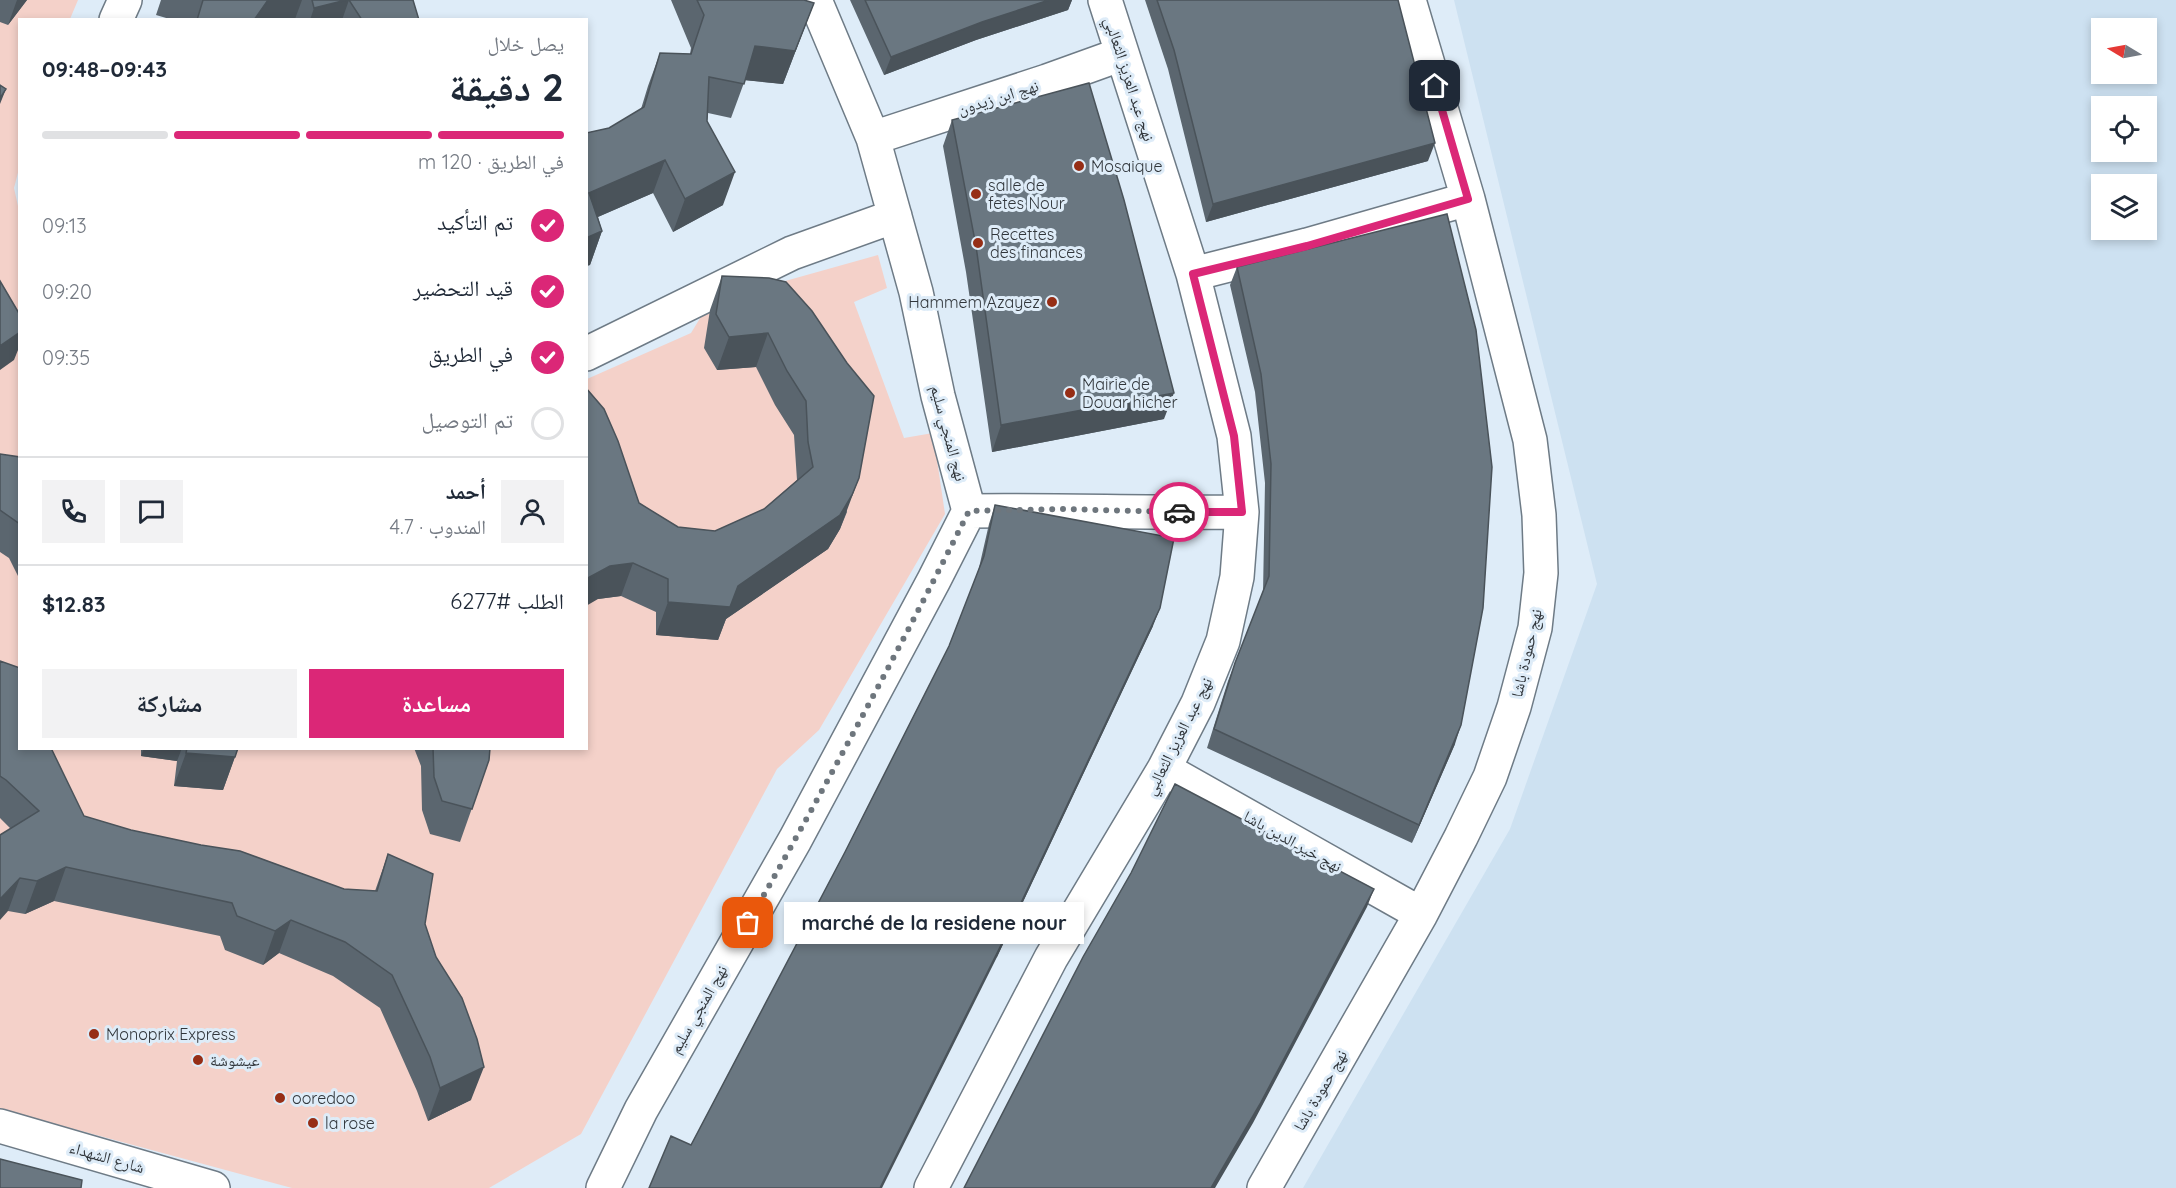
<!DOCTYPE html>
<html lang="ar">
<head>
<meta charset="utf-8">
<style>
	body { margin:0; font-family:Quicksand,"Noto Naskh Arabic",sans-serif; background:#f2f2f3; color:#1f2937; direction:rtl; height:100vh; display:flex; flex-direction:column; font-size:22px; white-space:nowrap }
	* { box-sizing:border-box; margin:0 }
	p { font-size:20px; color:#747a83 }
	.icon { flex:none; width:33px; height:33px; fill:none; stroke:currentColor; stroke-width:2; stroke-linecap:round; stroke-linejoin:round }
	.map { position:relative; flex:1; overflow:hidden; direction:ltr }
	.panel { position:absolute; left:18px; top:18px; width:570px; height:732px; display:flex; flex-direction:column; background:#fff; border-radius:0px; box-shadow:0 3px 9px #0003; direction:rtl }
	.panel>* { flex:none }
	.needle { width:39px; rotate:280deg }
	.controls { position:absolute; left:2091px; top:18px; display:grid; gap:12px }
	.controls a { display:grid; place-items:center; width:66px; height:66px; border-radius:0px; background:#fff; box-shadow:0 3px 9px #0003; font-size:30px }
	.pin { position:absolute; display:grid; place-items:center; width:51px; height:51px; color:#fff; margin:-26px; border-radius:12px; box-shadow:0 3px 9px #0006 }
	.courier { position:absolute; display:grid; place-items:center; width:60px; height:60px; margin:-30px; border:4px solid #db2777; border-radius:50%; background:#fff; color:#222; box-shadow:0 2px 8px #0007 }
	.bubble { position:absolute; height:42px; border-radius:0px; background:#fff; box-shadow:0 3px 9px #0003; font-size:20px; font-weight:800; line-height:42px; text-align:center; direction:rtl }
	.headline em { font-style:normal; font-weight:800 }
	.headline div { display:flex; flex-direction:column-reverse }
	.headline { display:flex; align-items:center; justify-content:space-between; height:102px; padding:0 24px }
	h1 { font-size:39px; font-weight:800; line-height:45px }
	.bar { display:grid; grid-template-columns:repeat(4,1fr); gap:9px 6px; align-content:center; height:72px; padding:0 24px }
	.bar i { height:8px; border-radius:4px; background:#e0e1e3 }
	.bar .active { background:#db2777 }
	.bar p { grid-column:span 4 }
	.line { display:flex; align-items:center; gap:15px; padding:0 24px; border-top:2px solid #e0e1e3 }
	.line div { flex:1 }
	.round { display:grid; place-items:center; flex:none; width:63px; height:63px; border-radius:0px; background:#f2f2f3 }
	ol { padding:0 24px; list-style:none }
	li { display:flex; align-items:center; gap:18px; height:66px }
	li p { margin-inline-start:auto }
	li .icon { padding:6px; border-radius:50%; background:#db2777; color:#fff; stroke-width:4 }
	li:last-child { color:#747a83 }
	li i { width:33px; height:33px; border:3px solid #e0e1e3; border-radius:50% }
	.primary-button { display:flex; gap:12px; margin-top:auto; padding:12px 24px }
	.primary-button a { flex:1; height:69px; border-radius:0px; background:#db2777; color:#fff; font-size:24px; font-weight:800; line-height:69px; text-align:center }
	.primary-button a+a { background:#f2f2f3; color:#1f2937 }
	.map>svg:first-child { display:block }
	.built { fill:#cde1f1; fill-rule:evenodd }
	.green { fill:#f4d1c9 }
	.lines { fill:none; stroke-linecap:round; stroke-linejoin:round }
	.minor-casing { stroke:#6e7b86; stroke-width:36 }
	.tertiary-casing { stroke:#6e7b86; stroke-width:36 }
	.minor { stroke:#fff; stroke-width:33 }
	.tertiary { stroke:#fff; stroke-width:33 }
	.wall { fill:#5b666f }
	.shaded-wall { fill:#4a535a }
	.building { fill:#6a7781; stroke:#4a535a; stroke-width:1.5 }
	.done { stroke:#6e767d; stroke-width:6; stroke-dasharray:0 10.8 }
	.route { stroke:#db2777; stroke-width:8 }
	.poi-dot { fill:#962e16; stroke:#deecf8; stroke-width:2 }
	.labels { text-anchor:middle; stroke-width:6; stroke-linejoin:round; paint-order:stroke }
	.street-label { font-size:16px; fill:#31363b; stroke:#deecf8 }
	.poi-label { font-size:16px; fill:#31363b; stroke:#deecf8; text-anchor:start }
</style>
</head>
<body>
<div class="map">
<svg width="2176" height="1188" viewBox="0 0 2176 1188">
	<rect width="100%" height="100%" fill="#deecf8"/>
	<path class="built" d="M1454,0H2176V1188H1303L1510,829L1597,584ZM2102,28H2146V74H2102ZM2102,106H2146V152H2102ZM2102,184H2146V230H2102Z"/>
	<path class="green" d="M0,0H78L70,19L20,20V165L14,188L20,215V748H586L587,379L691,333L710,302L878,255L887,288L854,302L904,438L933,433L945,514L819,730L777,769L581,1134L489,1188H292L0,1109Z"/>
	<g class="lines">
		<g class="minor-casing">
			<path id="minor" d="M116,20L125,0
				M873,138L1047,81L1122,54
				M1193,274L1307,245L1468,199
				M586,354L792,253L895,216
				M969,511C1060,510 1151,513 1242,512
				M1164,769L1421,914
				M603,1188L641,1110L795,840L934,580L969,511L938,396L916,292L873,138L815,0
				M931,1188L1051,958L1164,769L1198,703L1223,641L1237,577L1242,512L1234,436L1193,274L1105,0
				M1264,1188L1421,914L1461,837L1490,777L1514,707L1535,628L1541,573L1539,515L1530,440L1468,199L1409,0"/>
		</g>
		<g class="tertiary-casing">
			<path id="tertiary" d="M0,1126L213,1188"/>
		</g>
		<use href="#minor" class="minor"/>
		<use href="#tertiary" class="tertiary"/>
	</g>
	<path class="wall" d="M0,0H27L8,25L0,22Z
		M161,0H413L419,20H295V19L292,20H173L156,15Z
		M671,0H804L814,3L783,84L745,80L731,118L708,113L707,121L723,205L673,232L653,193L598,217L602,231L590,265L586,266V133L609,128L641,109L648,86L660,53L690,54L691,48Z
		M850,0H1072L1068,10L976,40L884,75Z
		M1145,0H1398L1428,161L1206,222L1168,69Z
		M952,120L1164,419L992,452L966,272L943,146Z
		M1237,267L1455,744L1412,843L1207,748L1228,681L1263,593L1265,483L1255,392L1230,285Z
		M722,276L769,278L847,512L840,529L828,549L726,619L718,640L656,635V612L621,596L598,599L639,503L678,527L715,531L764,509L797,480L794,435L775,405L756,367L717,370L704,348L710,310Z
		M0,454L20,457V580L9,558L0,552Z
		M995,505L1153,626L997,957L691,1145L845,852L949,646L978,572L989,524Z
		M0,661L20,748L84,816L131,830L344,889L375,891L388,854L425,924L471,1100L428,1121L417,1091L380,1008L333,976L279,953L263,965L225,950L220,936L54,901L25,914L8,911L11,829L0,818Z
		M141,748H238L223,790L174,786L177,761L141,756Z
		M414,748H490L489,760L460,842L430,834L422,810L421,766Z"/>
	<path class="shaded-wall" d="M17,0H27L8,25Z
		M268,0H302L295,19L292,20H254Z
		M346,0H349L342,20H310L314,8Z
		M1049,0H1072L1068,10L976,40L884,75L891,57L982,22Z
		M814,3L783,84L743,80L755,46Z
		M6,89L0,104V98Z
		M1435,143L1428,161L1206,222L1213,204Z
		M665,160L653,193L586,222L589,193Z
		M735,172L723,205L673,232L685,199Z
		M602,231L590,265L586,266V238Z
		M20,332V345L14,360L0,370V346Z
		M768,333L756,367L717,370L729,337Z
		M1174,393L1164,419L992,452L1001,425Z
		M859,478L840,529L828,549L726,619L718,640L656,635L668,602Z
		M633,563L621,596L598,599L586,606V579L610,566Z
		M1160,608L1153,626L997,957L882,1188H880Z
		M1461,725L1455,744L1412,843L1419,825Z
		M144,748H182L177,761L141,756Z
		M186,753L235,757L223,790L174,786Z
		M66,867L54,901L25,914L37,881Z
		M20,878L8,911L0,920V899Z
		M1374,889L1367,907L1253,1123L1215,1188H1211Z
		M291,920L279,953L263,965L275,931Z
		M484,1067L471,1100L428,1121L440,1088Z"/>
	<path class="building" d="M203,0H268L254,20H197Z
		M312,0H346L314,8Z
		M349,0H413L419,20H362Z
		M697,0H804L814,3L795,51L755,46L744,84L709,77L707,121L735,172L685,199L665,160L589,193L602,231L586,238V133L609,128L644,107L660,53L691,54L704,15Z
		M865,0H1049L982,22L891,57Z
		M1157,0H1398L1435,143L1213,204L1174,50Z
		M1089,83L1124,200L1174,393L1001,425L976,246L952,120Z
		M0,85L6,89L0,98Z
		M1447,214L1476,330L1492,467L1483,608L1461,725L1419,825L1214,729L1235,663L1269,576L1271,464L1261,374L1237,267Z
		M722,276L769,278L786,282L812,311L847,363L874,396L859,478L852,495L840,515L738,586L730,607L668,602V579L633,563L610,566L586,579V388L604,409L618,441L639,503L678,527L715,531L764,509L813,467L808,442L806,401L787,371L768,333L729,337L716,314Z
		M0,281L20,315V332L0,346Z
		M0,454L20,457V524L0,510Z
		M995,505L1174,538L1160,608L1004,939L880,1188H649L671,1136L691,1145L845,852L949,646L984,556Z
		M0,661L20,668V748H51L84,816L131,830L201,845L240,851L344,889L377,891L388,854L433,874L425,924L436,957L462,998L477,1039L484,1067L440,1088L430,1057L392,975L345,942L291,920L275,931L237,916L232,903L66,867L37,881L20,878L0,899V835L39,811L6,780L0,776Z
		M187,748H238L235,757L186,753Z
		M433,748H490L489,760L472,809L442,801L434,777Z
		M1175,784L1374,889L1260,1104L1211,1188H964L1083,957L1131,873Z
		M0,1159L82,1180L81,1188H0Z"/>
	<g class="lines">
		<path class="done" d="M748,923C825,788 899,650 969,511L1060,509L1179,512"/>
		<path class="route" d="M1179,512H1242L1234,436L1193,274L1307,246L1468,199L1435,86"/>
	</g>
	<g class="poi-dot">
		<circle cx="1079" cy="166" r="6"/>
		<circle cx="976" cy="194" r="6"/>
		<circle cx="978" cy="243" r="6"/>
		<circle cx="1052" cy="302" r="6"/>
		<circle cx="1070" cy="393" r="6"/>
		<circle cx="94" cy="1034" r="6"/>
		<circle cx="198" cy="1060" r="6"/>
		<circle cx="280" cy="1098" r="6"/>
		<circle cx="313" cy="1123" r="6"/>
	</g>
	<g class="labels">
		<g class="street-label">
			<text transform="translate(1130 79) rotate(72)" y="6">نهج عبد العزيز الثعالبي</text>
			<text transform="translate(998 97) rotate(-17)" y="6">نهج ابن زيدون</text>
			<text transform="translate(949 433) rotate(75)" y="6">نهج المنجي سليم</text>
			<text transform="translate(1526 653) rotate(-77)" y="6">نهج حمودة باشا</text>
			<text transform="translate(1178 736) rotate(-63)" y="6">نهج عبد العزيز الثعالبي</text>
			<text transform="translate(1293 841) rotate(29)" y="6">نهج خير الدين باشا</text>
			<text transform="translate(698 1009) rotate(-60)" y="6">نهج المنجي سليم</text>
			<text transform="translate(1320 1090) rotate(-60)" y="6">نهج حمودة باشا</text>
			<text transform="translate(107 1157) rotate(16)" y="6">شارع الشهداء</text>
		</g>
		<g class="poi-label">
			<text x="1091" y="172">Mosaique</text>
			<text x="988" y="191">salle de<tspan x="988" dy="18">fetes Nour</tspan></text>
			<text x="990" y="240">Recettes<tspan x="990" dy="18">des finances</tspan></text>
			<text x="1040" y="308" text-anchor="end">Hammem Azayez</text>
			<text x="1082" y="390">Mairie de<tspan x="1082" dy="18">Douar hicher</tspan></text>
			<text x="106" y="1040">Monoprix Express</text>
			<text x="210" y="1066">عيشوشة</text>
			<text x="292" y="1104">ooredoo</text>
			<text x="325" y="1129">la rose</text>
		</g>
	</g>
</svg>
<div class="controls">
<a><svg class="needle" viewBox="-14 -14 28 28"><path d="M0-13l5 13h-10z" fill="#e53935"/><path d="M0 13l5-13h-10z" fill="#747a83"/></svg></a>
<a><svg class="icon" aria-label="locate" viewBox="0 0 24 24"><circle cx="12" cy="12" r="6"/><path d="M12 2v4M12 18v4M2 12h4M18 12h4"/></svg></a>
<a><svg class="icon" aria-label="layers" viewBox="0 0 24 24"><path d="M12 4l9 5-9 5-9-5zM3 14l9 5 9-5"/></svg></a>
</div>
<div class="pin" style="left:748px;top:923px;background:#ea580c"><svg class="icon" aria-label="bag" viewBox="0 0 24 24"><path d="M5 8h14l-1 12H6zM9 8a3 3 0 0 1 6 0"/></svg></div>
<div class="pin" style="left:1435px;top:86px;background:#1f2937"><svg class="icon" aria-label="home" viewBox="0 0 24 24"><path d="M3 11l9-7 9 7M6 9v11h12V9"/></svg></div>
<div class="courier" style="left:1179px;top:512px"><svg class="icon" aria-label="car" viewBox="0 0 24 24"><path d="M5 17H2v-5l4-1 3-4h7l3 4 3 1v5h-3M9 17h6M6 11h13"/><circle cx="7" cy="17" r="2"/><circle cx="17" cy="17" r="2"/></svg></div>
<div class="bubble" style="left:784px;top:902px;width:300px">marché de la residene nour</div>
<section class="panel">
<div class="headline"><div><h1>2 دقيقة</h1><p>يصل خلال</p></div><em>09:43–09:48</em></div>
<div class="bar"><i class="active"></i><i class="active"></i><i class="active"></i><i></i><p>في الطريق · 120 m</p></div>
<ol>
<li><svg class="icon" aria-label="check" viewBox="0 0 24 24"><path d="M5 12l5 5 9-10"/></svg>تم التأكيد<p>09:13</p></li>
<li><svg class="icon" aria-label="check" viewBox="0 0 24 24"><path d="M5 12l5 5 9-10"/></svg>قيد التحضير<p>09:20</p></li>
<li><svg class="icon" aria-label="check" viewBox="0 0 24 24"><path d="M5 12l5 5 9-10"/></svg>في الطريق<p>09:35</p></li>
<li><i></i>تم التوصيل</li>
</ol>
<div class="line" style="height:108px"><a class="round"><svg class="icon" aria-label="person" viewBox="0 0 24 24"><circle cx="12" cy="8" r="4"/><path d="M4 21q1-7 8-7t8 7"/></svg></a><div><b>أحمد</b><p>المندوب · 4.7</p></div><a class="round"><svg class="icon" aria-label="chat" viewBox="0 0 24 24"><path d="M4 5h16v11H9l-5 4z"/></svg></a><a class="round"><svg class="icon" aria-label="phone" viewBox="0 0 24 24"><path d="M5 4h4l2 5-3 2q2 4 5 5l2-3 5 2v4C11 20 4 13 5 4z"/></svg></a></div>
<div class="line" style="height:78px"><div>الطلب #6277</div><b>$12.83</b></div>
<div class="primary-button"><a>مساعدة</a><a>مشاركة</a></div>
</section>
</div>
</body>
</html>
